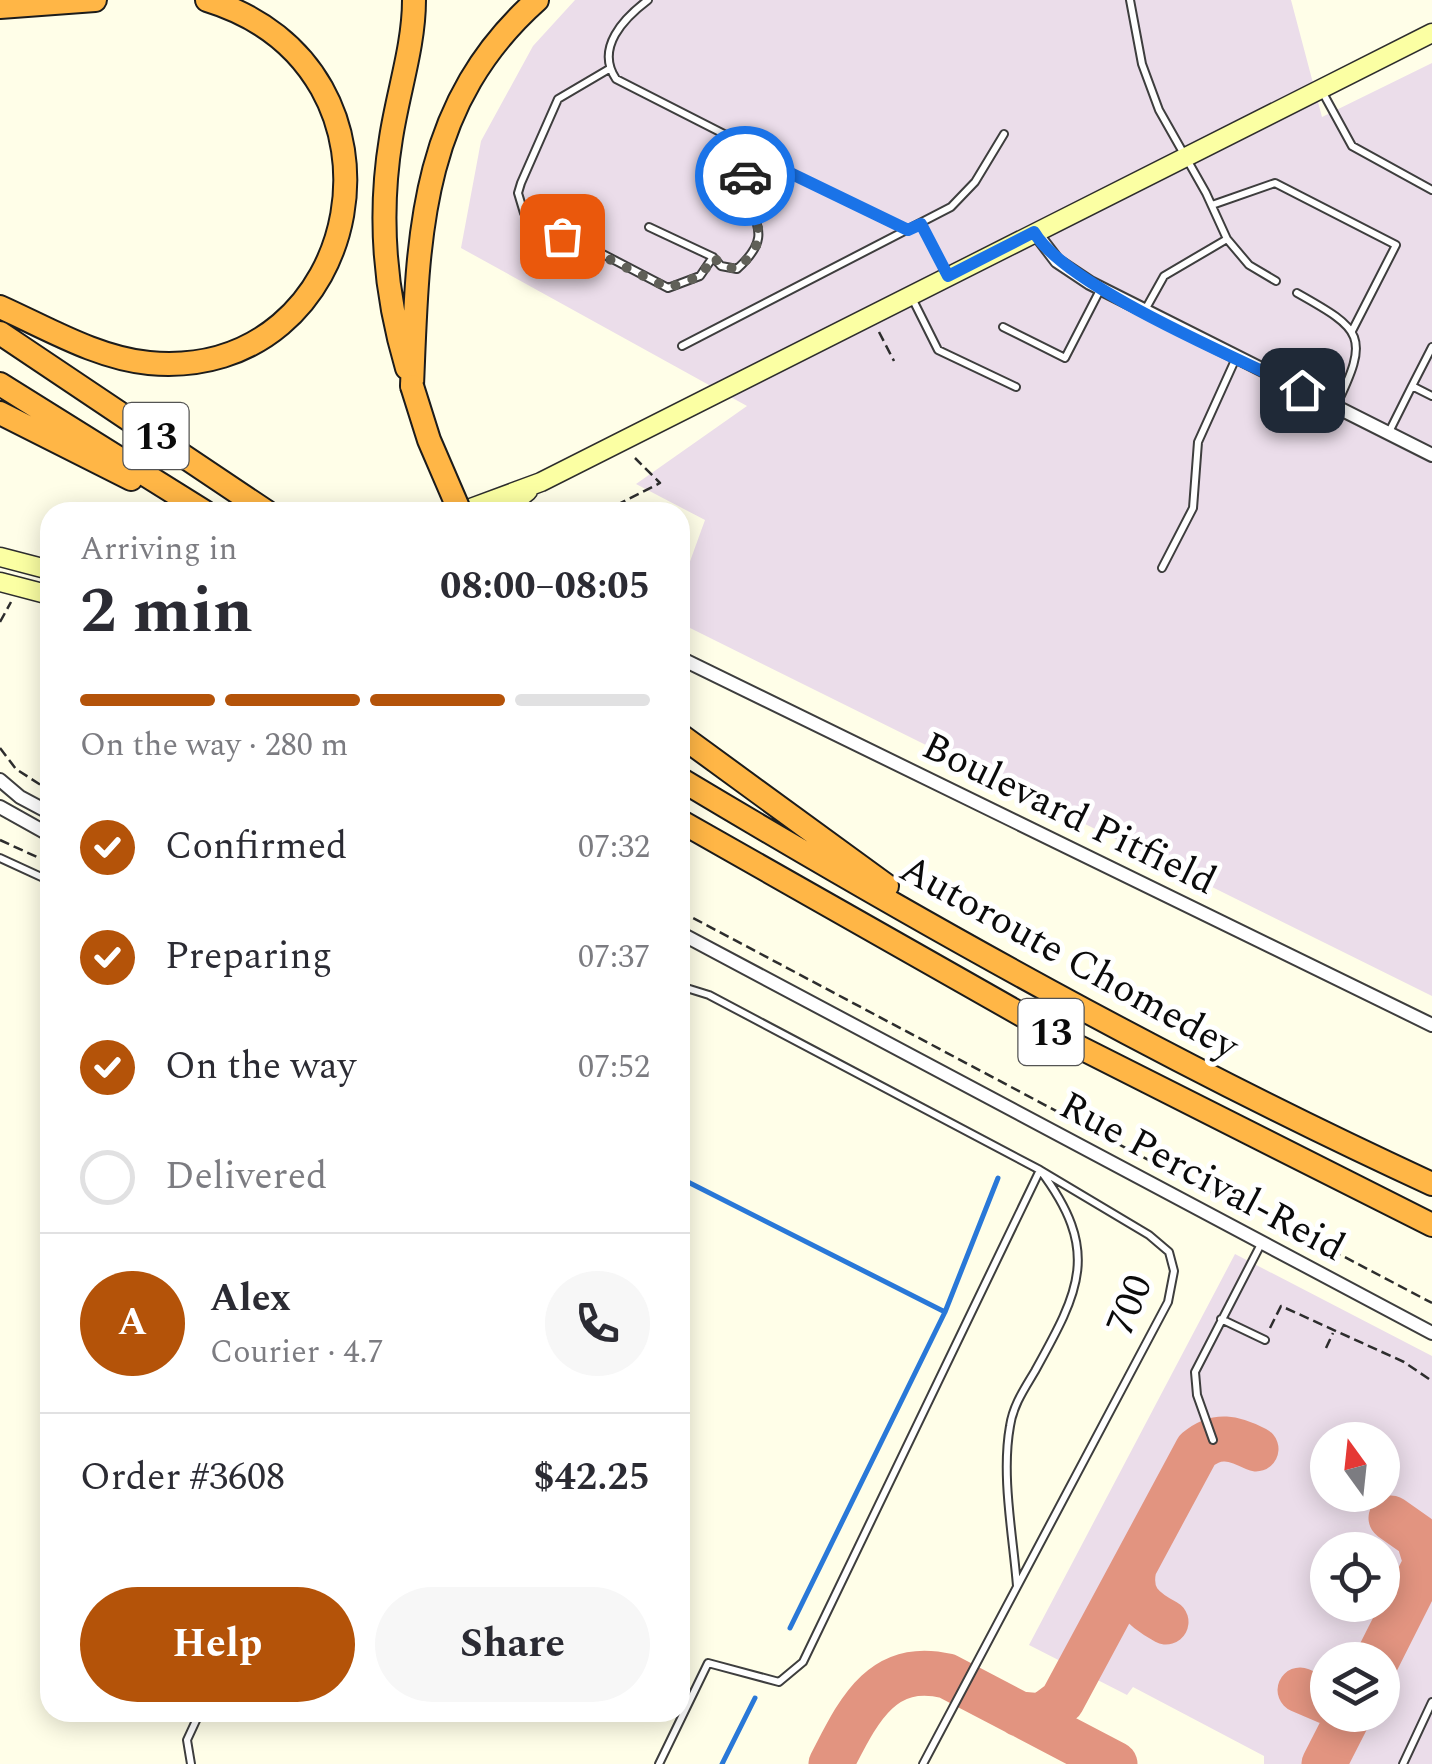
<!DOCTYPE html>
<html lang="en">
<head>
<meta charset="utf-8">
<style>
	body { margin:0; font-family:Spectral,serif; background:#f7f7f7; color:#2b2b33; height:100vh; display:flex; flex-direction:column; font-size:38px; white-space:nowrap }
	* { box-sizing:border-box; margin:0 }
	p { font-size:32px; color:#7c7c81 }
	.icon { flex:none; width:55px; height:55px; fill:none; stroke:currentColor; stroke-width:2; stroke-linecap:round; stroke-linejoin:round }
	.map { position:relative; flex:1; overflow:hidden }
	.side { position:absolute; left:40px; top:502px; width:650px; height:1220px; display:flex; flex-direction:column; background:#fff; border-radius:30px; box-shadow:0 5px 25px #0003 }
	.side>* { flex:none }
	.needle { width:65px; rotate:345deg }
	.tools { position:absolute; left:1310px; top:1422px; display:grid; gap:20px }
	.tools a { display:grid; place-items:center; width:90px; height:90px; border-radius:50%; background:#fff; box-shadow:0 5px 25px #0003; font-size:50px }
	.pin { position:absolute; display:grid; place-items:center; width:85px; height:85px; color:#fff; margin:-42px; border-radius:20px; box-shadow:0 5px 15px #0006 }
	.courier { position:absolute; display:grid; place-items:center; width:100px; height:100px; margin:-50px; border:8px solid #1a73e8; border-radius:50%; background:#fff; color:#222; box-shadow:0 2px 12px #0007 }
	.headline em { font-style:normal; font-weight:700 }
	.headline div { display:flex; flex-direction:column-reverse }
	.headline { display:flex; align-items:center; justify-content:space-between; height:170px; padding:0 40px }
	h1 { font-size:65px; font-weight:700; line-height:75px }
	.bar { display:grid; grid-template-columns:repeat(4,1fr); gap:15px 10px; align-content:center; height:120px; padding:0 40px }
	.bar i { height:12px; border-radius:8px; background:#e1e1e2 }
	.bar .selected { background:#b45309 }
	.bar p { grid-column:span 4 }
	.line { display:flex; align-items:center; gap:25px; padding:0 40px; border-top:2px solid #e1e1e2 }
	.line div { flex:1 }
	.round { display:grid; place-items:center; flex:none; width:105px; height:105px; border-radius:52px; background:#f7f7f7 }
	ol { padding:0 40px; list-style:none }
	li { display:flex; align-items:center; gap:30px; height:110px }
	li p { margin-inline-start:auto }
	li .icon { padding:10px; border-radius:50%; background:#b45309; color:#fff; stroke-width:4 }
	li:last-child { color:#7c7c81 }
	li i { width:55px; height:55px; border:5px solid #e1e1e2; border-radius:50% }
	.button { display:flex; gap:20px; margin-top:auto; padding:20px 40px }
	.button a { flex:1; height:115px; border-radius:60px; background:#b45309; color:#fff; font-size:40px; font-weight:700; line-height:115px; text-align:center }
	.button a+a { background:#f7f7f7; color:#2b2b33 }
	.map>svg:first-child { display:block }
	.industrial { fill:#ebddea; fill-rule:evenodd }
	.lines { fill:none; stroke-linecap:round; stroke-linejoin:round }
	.stream { stroke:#2978d8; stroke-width:5 }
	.taxiway { stroke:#e29480; stroke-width:45 }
	.lane-casing { stroke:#3e3e3e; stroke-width:10 }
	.street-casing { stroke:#3e3e3e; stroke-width:16 }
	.secondary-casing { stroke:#2d2d2d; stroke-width:21 }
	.highway-casing { stroke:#1c1c1c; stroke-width:26 }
	.path { stroke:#2d2d2d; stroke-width:2.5; stroke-dasharray:10 5; stroke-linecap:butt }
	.lane { stroke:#fff; stroke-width:6 }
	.street { stroke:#fff; stroke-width:12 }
	.secondary { stroke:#fbffa3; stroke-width:18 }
	.highway { stroke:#ffb646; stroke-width:22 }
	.highway-bridge-casing { stroke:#1c1c1c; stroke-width:26; stroke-linecap:butt }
	.highway-bridge { stroke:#ffb646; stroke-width:22 }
	.done { stroke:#606058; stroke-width:10; stroke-dasharray:0 18 }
	.route { stroke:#1a73e8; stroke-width:12 }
	.labels { text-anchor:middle; stroke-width:10; stroke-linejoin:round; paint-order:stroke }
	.shield { fill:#fff; stroke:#545454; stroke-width:2.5 }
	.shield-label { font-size:38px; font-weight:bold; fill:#0b0b0b }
	.street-label { font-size:40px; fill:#0b0b0b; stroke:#fff }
</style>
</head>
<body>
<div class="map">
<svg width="1432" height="1764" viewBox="0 0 1432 1764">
	<rect width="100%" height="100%" fill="#fffee8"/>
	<path class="industrial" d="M575,0H1291L1322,117L1432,63V996L680,623V589L705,520L636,484L747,406L461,248L481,141L533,46Z
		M1235,1254L1432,1356V1764H1264V1756L1133,1687L1127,1695L1029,1645ZM1328,1440H1382V1495H1328ZM1328,1550H1382V1605H1328ZM1328,1660H1382V1715H1328Z"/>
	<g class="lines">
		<path class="stream" d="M680,1178L945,1312
			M790,1628L945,1312L998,1178
			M722,1764L755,1698"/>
		<path class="taxiway" d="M1134,1568C1128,1597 1142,1609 1166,1622
			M1377,1660L1426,1563L1418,1537L1391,1518
			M1300,1690L1328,1702
			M1019,1714L1042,1716L1062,1701L1197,1450C1217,1433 1234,1438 1256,1449
			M831,1764C857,1714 880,1660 947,1676L1115,1764
			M1324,1764L1349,1715"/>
		<g class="lane-casing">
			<path id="lane" d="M648,0C624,18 595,48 616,79L779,162L788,172L907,230
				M1130,0L1142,64L1159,110L1206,193L1227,239L1249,265L1276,281
				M609,69L558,99L521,183L518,193L524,213L668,288L700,276L713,257
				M1323,93L1352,146L1432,190
				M1212,205L1275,183L1396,245L1352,331
				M921,224L948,276
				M649,227L713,257L721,266L737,269C777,233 750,222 743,183L757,151
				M1297,293C1363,330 1370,336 1336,406
				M911,296L938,350L1016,387
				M1145,310L1164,276L1227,239
				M1003,327L1065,358L1100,290
				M682,346L951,207L975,182L1004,134
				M1412,386L1432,347
				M1389,432L1412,386L1432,396
				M1162,568L1193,508L1198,442L1236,358
				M0,858L50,881
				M680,986L709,995L1040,1170L1149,1235L1169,1252L1174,1271L1168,1302L923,1764
				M1221,1319L1265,1340
				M1213,1440L1197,1395L1195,1372L1261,1244
				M191,1764L187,1740L200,1712
				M659,1764L708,1663L779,1682L803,1662L1040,1170C1101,1251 1080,1290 1035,1371C1025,1388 1013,1405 1010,1426C1001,1476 1013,1535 1017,1586
				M1403,1764L1432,1702"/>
		</g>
		<g class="street-casing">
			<path id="street" d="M1035,232L1057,261L1090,283L1432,455
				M680,658L1432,1025
				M0,780L20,797L50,813
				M0,807L50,835
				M680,933L1432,1333"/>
		</g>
		<g class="secondary-casing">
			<path id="secondary" d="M460,512L541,482L1432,33
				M502,512L528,491
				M0,557L50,570
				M0,582L50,595"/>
		</g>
		<g class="highway-casing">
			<path id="highway" d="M0,7L95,0
				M0,307C47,328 97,358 149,363C366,383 428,68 207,0
				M0,333L267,512
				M407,368C384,291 378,217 391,138C398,92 414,46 414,0
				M0,384L205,512
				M412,386C418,239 418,106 537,0
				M0,413L131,479
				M680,735L887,886
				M680,779C924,925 1173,1065 1432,1184
				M680,821L1073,1044L1432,1225"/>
		</g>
		<path class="path" d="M879,332L894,361
			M603,512L660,483L635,458
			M0,622L11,602
			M0,748L16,769L50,791
			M0,840L50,863
			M680,911L1203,1189L1248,1206L1432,1303
			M1270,1328L1281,1306L1404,1362L1432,1381
			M1326,1348L1333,1333"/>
		<use href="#lane" class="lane"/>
		<use href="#street" class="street"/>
		<use href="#secondary" class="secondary"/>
		<use href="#highway" class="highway"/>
		<g class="highway-bridge-casing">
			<path id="highway-bridge" d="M412,386L429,440L460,512"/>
		</g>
		<use href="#highway-bridge" class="highway-bridge"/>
	</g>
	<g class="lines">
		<path class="done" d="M562,236L668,288L700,276L714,257L721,266L737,269C784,228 739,215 745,176"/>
		<path class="route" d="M745,176L757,151L779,162L788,172L908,230L921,224L948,276L1034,232C1066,287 1240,359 1302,390"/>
	</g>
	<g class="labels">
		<g class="shield">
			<rect x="123.5" y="403" width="65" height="66" rx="8"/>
			<rect x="1018.5" y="999" width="65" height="66" rx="8"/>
		</g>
		<g class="shield-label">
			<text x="156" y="449">13</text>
			<text x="1051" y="1045">13</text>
		</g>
		<g class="street-label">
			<text transform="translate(1070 812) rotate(26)" y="14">Boulevard Pitfield</text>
			<text transform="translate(1070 956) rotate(29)" y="14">Autoroute Chomedey</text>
			<text transform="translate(1203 1175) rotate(28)" y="14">Rue Percival-Reid</text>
			<text transform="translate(1128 1304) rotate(-68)" y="14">700</text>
		</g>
	</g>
</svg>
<div class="tools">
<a><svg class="needle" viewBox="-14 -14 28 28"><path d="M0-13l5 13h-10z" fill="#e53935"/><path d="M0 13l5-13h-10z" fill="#7c7c81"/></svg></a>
<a><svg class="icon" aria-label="locate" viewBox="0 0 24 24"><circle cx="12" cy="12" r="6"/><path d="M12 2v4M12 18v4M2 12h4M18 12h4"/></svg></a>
<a><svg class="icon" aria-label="layers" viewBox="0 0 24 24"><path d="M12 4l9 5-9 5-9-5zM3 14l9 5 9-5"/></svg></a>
</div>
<div class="pin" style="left:562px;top:236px;background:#ea580c"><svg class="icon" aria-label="bag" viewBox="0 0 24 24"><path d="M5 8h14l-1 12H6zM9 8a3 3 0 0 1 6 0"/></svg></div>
<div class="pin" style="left:1302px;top:390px;background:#1f2937"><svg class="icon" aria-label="home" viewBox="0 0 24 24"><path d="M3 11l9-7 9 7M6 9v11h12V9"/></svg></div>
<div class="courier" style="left:745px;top:176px"><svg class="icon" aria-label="car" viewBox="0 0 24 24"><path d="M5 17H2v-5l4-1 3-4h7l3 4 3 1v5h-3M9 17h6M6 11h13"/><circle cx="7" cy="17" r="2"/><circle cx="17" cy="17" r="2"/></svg></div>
<section class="side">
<div class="headline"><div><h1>2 min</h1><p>Arriving in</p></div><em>08:00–08:05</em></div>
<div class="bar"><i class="selected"></i><i class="selected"></i><i class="selected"></i><i></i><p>On the way · 280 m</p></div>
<ol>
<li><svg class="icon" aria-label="check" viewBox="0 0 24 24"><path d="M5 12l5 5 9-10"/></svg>Confirmed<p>07:32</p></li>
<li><svg class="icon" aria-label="check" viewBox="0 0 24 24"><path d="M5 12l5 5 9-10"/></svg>Preparing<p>07:37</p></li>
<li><svg class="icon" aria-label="check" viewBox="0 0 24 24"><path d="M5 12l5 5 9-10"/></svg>On the way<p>07:52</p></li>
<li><i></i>Delivered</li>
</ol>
<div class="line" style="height:180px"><b class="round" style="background:#b45309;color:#fff">A</b><div><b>Alex</b><p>Courier · 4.7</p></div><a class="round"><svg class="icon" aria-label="phone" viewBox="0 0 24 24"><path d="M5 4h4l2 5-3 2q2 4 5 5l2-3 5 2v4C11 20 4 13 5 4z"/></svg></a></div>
<div class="line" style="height:130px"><div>Order #3608</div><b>$42.25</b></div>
<div class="button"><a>Help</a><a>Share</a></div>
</section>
</div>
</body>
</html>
